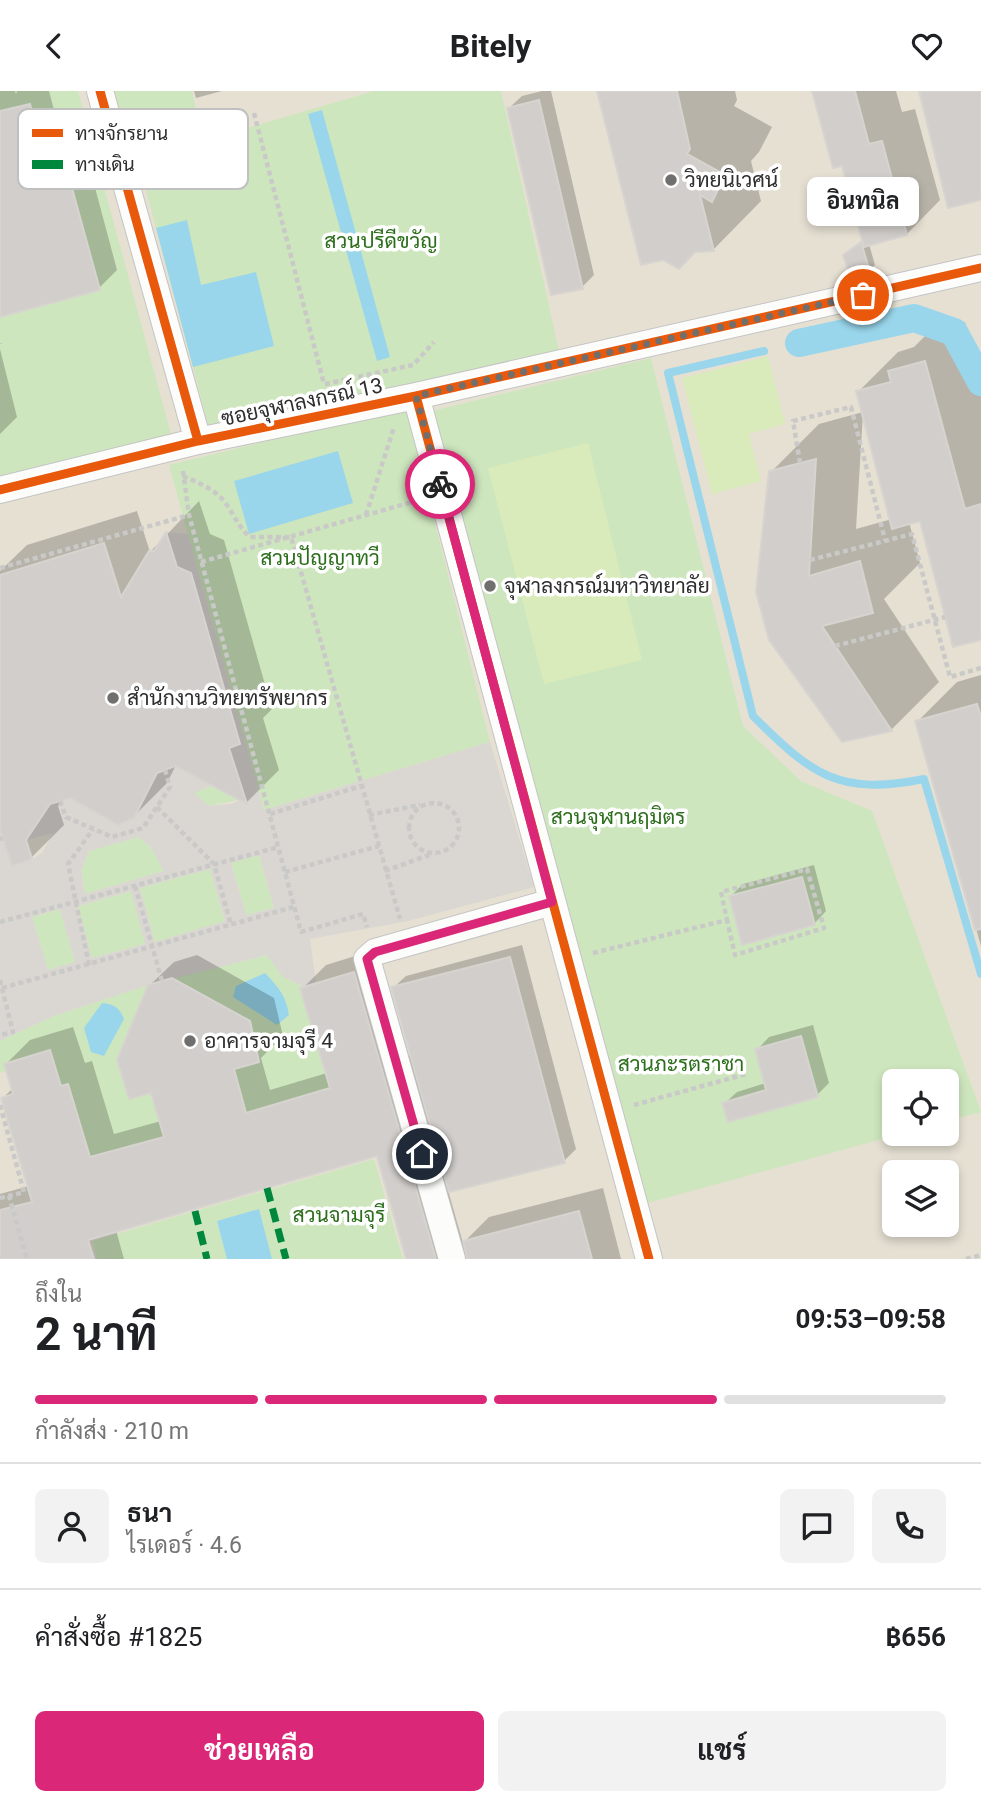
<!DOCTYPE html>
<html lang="th">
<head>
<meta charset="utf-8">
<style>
	body { margin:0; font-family:Roboto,Sarabun,sans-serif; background:#f2f2f2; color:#202124; height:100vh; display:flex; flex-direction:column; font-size:26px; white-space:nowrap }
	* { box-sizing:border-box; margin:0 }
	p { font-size:23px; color:#757577 }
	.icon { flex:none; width:38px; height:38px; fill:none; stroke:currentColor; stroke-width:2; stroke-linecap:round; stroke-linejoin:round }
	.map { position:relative; height:1168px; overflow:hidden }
	.details { display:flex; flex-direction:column; background:#fff; flex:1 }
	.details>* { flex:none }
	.fabs { position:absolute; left:882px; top:978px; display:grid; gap:14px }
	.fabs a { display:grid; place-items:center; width:77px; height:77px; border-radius:10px; background:#fff; box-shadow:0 4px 10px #0003; font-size:35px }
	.pin { position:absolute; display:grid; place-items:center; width:60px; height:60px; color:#fff; margin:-30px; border:4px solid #fff; border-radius:50%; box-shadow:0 2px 7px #0007 }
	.courier { position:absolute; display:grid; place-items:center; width:70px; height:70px; margin:-35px; border:5px solid #db2777; border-radius:50%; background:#fff; color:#222; box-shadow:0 2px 9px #0007 }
	.bubble { position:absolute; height:49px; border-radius:10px; background:#fff; box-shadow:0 4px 10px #0003; font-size:23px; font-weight:700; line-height:49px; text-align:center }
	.overview em { font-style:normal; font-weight:700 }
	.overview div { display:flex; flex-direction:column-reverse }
	.overview { display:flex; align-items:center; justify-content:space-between; height:119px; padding:0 35px }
	h1 { font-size:46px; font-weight:700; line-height:52px }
	.bar { display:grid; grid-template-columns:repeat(4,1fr); gap:10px 7px; align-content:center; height:84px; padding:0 35px }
	.bar i { height:9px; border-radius:5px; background:#e0e0e0 }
	.bar .active { background:#db2777 }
	.bar p { grid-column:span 4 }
	.line { display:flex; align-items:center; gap:18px; padding:0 35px; border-top:2px solid #e0e0e0 }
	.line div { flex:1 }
	.round { display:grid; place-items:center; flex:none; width:74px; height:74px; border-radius:10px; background:#f2f2f2 }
	.action { display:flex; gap:14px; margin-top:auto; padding:14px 35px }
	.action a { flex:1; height:80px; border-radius:10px; background:#db2777; color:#fff; font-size:28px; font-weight:700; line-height:80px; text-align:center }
	.action a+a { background:#f2f2f2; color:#202124 }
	header { display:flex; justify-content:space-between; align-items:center; height:91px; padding:0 35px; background:#fff; font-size:32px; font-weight:700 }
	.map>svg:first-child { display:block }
	.education { fill:#e6e0d3; fill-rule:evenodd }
	.green { fill:#cee6be }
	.pitch { fill:#d9eabb }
	.plaza { fill:#dad6d2; fill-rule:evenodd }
	.water { fill:#99d6ec }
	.shadow { fill:#0003; fill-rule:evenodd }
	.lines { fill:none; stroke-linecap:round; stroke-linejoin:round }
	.stream { stroke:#99d6ec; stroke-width:8 }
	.canal { stroke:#99d6ec; stroke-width:28 }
	.building { fill:#d1cecb; stroke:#d7d4d0; stroke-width:2 }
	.minor-casing { stroke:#c5c4c5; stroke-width:28 }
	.path { stroke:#c9c9c8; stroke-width:4.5; stroke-dasharray:5 3.5; stroke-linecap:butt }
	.minor { stroke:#fcfcfb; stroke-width:26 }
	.quiet { stroke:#00873e; stroke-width:7; stroke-dasharray:14 7; stroke-linecap:butt }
	.cycleway-casing { stroke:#fff; stroke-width:13 }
	.cycleway { stroke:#e8590c; stroke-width:9 }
	.done { stroke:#706f6e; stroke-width:7; stroke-dasharray:0 12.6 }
	.route { stroke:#db2777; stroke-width:9 }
	.poi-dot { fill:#706f6e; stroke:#fff; stroke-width:2.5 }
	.labels { text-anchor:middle; stroke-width:7; stroke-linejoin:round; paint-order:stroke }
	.poi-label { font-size:21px; fill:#2e2e2e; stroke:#fff; text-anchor:start }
	.park-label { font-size:21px; fill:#2c6e1b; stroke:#fff }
	.street-label { font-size:21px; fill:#2e2e2e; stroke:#fff }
	.key { fill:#fff; stroke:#c0c0c0; stroke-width:2 }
	.key-label { font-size:19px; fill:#2e2e2e }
</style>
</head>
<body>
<header><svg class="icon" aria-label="back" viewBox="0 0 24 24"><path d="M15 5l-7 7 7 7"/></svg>Bitely<svg class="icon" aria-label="heart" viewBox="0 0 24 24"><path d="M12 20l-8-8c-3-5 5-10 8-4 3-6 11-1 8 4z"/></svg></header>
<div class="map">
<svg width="981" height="1168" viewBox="0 0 981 1168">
	<rect width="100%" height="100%" fill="#ece8e4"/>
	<path class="education" d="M0,0H981V1168H0ZM894,990H947V1043H894ZM894,1082H947V1134H894Z"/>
	<path class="green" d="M0,0H78L171,343L0,386Z
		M113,0H192L198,27L125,48Z
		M374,0H501L559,260L209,337L138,69Z
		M651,267L743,635L801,690L872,720L981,1021L947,1030V990H894V1043H901L644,1113L432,320Z
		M406,316L490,651L264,719L169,374Z
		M211,695L239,709L209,715L194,702Z
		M138,746L150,755L164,780L85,803L81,780L89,760Z
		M259,764L274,817L246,824L231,771Z
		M210,778L225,831L155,851L140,797Z
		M132,800L146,853L92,867L78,815Z
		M60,818L75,871L48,879L32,826Z
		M268,864L283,886L303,895L337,1004L245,1028L234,978L259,970L250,931L172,887Z
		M148,894L117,969L129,1008L151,1002L164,1045L79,1070L42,968L0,982V950L51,926Z
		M374,1068L403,1168H97L92,1150Z"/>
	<path class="pitch" d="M768,265L785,333L749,343L761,390L712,403L682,287Z
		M588,352L642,569L544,593L488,377Z"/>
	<path class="plaza" d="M166,441L188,443L264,719L490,651L534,796L408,830L310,848L316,893L303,895L283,886L267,864L148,894L51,926L0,950V738L12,775L32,768L42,762L53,742L26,749L50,713L70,707L118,734L134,727L157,682L175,675L211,695L194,702L209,715L231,713L245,707L229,657L240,653L192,482L177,476ZM138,746L150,755L164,780L85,803L81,780L89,760ZM259,764L274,817L246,824L231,772ZM210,778L225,830L155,851L140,797ZM131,800L145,853L92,867L78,815ZM60,818L75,871L48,879L32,826Z"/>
	<path class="water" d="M322,19L390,266L377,270L308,23Z
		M187,129L201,194L256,181L274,255L193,276L156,137Z
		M338,360L353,412L249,443L234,390Z
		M265,882C278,896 286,904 289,924L277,934L233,906L236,895Z
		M102,912C114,913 120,917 124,928L104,965L91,961L84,937Z
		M259,1118L272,1168H227L217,1130Z"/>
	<path class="shadow" d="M0,0H49L58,34L77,29L117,179L99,197L0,224Z
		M194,0H222L196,7Z
		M542,0H551L594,184L582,196L509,17L522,5Z
		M600,0H735L737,9L734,15L772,36L759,61L751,70L761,110L714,158L694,159Z
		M814,0H896L902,21L915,18L940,109L907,143L869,153L875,174L869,179L851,158L864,149L843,72Z
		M965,231L981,291V547L921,428L909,431L920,472L884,508L939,591L891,639L843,649L771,381L819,333L863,321L858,301L898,261L914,256L930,240ZM863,322L892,428L856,438Z
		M0,258L17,326L0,343Z
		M199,410L210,443L224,449L272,618L263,627L279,679L247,711L176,674L167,692L133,726L70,705L63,707L58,715L64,734L31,767L0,736V480L27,454L137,420L150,461Z
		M981,584V855L917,631L957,591Z
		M814,774L826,820L814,833L731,805L743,793Z
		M522,854L576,1058L564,1070L448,1099L463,1152L489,1126L603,1097L621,1168H408L378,1063L116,1139L124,1168H0V1103L29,1095L3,1007L13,997L6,973L30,949L73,936L85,972L92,970L114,1043L161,1030L149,895L174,871L197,864L274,907L283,945L261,967L270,999L327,982L302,898L326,874L378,858L409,965L412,964L393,897L406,885Z
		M813,934L829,992L817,1004L724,1013L737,1001L766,992L757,959L769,946Z"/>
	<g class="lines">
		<path class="stream" d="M764,260L668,282L753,625C812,684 839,705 924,688L981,883"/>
		<path class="canal" d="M799,252L914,227L954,241L981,291"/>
	</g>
	<path class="building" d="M597,0H677L690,58L687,63L725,84L712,111L700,104L714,160L695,161L679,178L663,169L641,174Z
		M812,0H855L869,53L882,50L907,144L864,156L842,75L833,77Z
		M919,0H981V109L948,117Z
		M539,9L583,198L551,204L507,17Z
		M30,13L40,52L58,46L100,199L0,226V20Z
		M861,151L870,181L848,178L843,164Z
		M925,270L965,418L981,413V549L953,556L920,430L892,438L856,300L891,291L888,280Z
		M816,368L809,485L860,470L873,522L822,535L892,640L842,651L769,549L756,501L769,380Z
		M166,441L177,476L191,482L240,653L229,657L247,713L175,675L157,682L134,727L118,734L70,707L50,713L26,749L32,768L12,775L0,738V484L104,452L121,506L149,460H154Z
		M977,613L981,626V838L975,839L915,630Z
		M802,786L815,834L742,854L729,805Z
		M510,866L565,1072L449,1101L391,896Z
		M354,881L436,1168H406L377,1065L88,1149L94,1168H0V1119L32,1111L1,1007L13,1003L4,973L50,959L61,995L68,993L90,1066L164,1046L151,1002L129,1008L117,969L148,894L172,887L250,930L259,971L234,978L246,1022L330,997L300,897Z
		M801,945L818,1006L728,1031L722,1012L766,999L755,958Z
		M579,1120L592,1168H467L463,1150Z"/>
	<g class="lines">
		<g class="minor-casing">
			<path id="minor" d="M100,0L198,350
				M416,305L649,1168
				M0,399L198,350L416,305L981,177
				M452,1168L367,868L375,861L552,811"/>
		</g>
		<path class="path" d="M15,0H17
			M254,22L324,293
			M0,252V253
			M325,293L413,274L434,251
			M800,372L793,330L851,316L885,449
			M183,380L189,424L301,841L363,823L367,836
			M183,385C199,392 217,399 227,414C235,426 238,435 250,446H291L400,828
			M366,424L394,336
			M810,469L912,443L950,586L981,577
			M201,471L419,409
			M0,477L189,424
			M835,555L945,526
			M60,710L66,726L112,746L143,737L170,696L165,679
			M409 737a25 25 0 1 1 50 0a25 25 0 1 1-50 0Z
			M157,716L214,773L231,834
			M270,723L361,695
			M369,724L420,714
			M0,748L3,747
			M385,780L432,763
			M285,781L379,755
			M135,795L162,890
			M0,831L279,756
			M593,862L727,829L721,801L807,778L824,837L735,864L727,829
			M89,874L68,773L93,738
			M0,889L13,941L0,944
			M2,897L294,816
			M0,1014L24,1101L9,1105
			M634,1014L746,983
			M0,1107L9,1105L27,1168
			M966,1168L981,1164"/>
		<use href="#minor" class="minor"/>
		<path class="quiet" d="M267,1097L286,1168
			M195,1120L207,1168"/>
		<g class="cycleway-casing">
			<path id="cycleway" d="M100,0L198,350
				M416,305L649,1168
				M0,399L198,350L416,305L981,177"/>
		</g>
		<use href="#cycleway" class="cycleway"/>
	</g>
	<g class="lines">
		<path class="done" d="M440,393L416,305L863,204"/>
		<path class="route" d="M422,1063L367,868L375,861L552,811L440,393"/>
	</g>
	<g class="poi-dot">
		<circle cx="671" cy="89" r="7"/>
		<circle cx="490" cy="495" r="7"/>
		<circle cx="113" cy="607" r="7"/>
		<circle cx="190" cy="950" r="7"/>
	</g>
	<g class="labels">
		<g class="poi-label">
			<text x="685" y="96">วิทยนิเวศน์</text>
			<text x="504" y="502">จุฬาลงกรณ์มหาวิทยาลัย</text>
			<text x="127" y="614">สำนักงานวิทยทรัพยากร</text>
			<text x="204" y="957">อาคารจามจุรี 4</text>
		</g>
		<g class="park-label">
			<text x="381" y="157">สวนปรีดีขวัญ</text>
			<text x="320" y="474">สวนปัญญาทวี</text>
			<text x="618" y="733">สวนจุฬานฤมิตร</text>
			<text x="681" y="980">สวนภะรตราชา</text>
			<text x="339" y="1131">สวนจามจุรี</text>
		</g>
		<g class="street-label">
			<text transform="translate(302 311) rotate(-12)" y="7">ซอยจุฬาลงกรณ์ 13</text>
		</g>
	</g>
	<rect x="18" y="18" width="230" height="80" rx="10" class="key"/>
	<rect x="32" y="38" width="31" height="8" fill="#e8590c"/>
	<rect x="32" y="69" width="31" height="9" fill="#00873e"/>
	<g class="key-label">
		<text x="75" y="49">ทางจักรยาน</text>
		<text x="75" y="80">ทางเดิน</text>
	</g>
</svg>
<div class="fabs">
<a><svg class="icon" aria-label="locate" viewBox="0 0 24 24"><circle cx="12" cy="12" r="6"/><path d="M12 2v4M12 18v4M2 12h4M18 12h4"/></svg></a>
<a><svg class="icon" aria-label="layers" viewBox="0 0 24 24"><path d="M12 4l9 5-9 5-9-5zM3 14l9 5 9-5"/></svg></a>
</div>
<div class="pin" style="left:863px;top:204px;background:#ea580c"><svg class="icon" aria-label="bag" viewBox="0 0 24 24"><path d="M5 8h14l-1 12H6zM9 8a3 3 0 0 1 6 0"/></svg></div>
<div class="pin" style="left:422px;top:1063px;background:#1f2937"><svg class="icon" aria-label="home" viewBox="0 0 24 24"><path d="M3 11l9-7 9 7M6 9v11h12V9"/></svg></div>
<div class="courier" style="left:440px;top:393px"><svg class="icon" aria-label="bike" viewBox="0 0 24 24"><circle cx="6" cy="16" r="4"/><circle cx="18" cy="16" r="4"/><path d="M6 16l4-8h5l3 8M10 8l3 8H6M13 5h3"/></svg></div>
<div class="bubble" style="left:807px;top:86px;width:112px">อินทนิล</div>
</div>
<section class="details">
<div class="overview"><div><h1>2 นาที</h1><p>ถึงใน</p></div><em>09:53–09:58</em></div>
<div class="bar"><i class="active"></i><i class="active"></i><i class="active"></i><i></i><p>กำลังส่ง · 210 m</p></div>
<div class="line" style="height:126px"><a class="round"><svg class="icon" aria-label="person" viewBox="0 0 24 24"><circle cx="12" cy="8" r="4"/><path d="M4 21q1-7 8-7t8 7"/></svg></a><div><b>ธนา</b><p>ไรเดอร์ · 4.6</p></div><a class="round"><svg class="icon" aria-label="chat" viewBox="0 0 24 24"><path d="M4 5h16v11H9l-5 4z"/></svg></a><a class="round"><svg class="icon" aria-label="phone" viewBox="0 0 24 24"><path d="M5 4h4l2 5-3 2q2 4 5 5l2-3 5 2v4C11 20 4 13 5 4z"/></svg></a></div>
<div class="line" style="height:91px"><div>คำสั่งซื้อ #1825</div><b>฿656</b></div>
<div class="action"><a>ช่วยเหลือ</a><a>แชร์</a></div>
</section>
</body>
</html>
